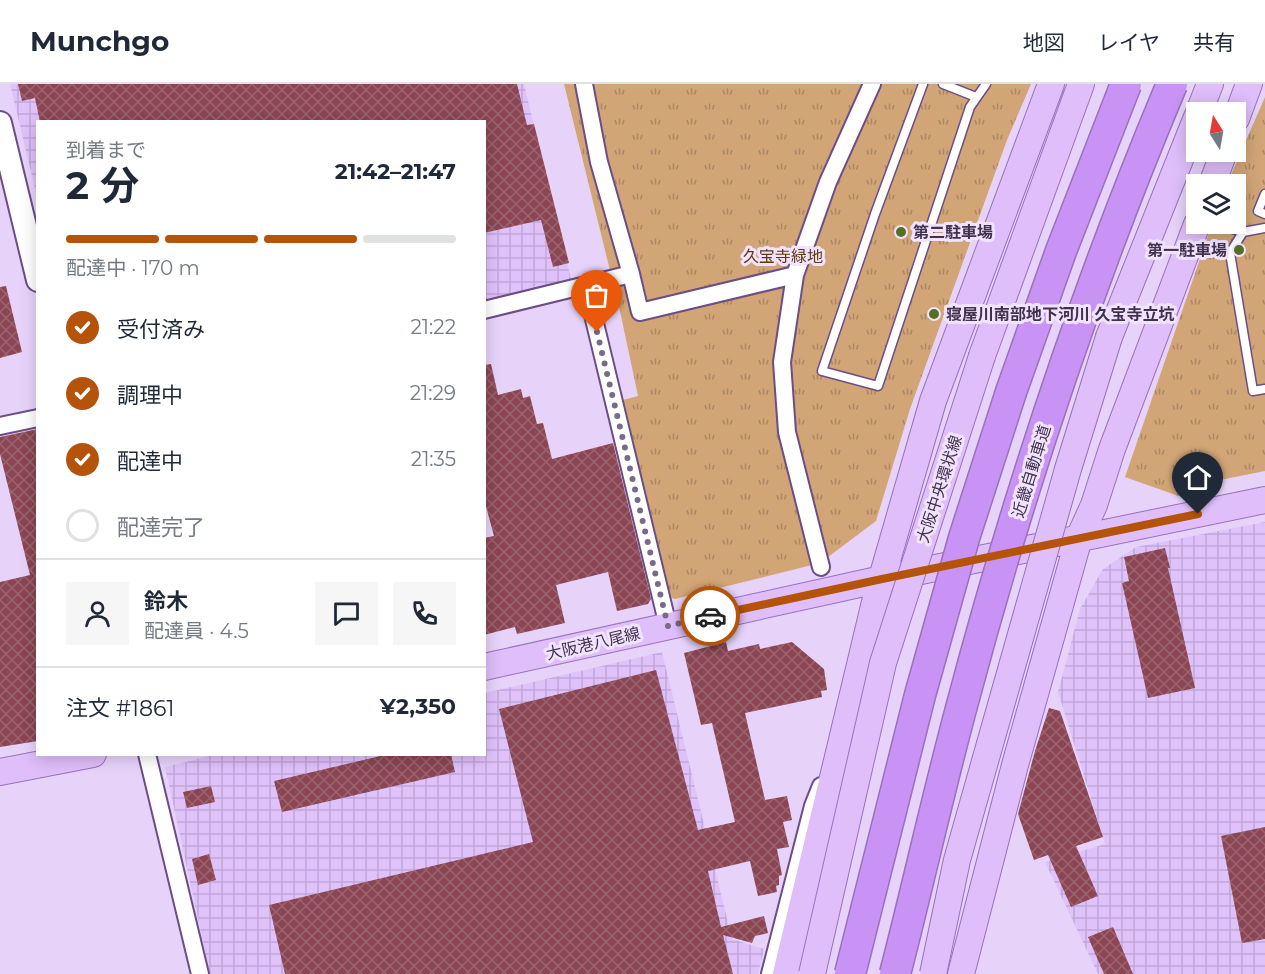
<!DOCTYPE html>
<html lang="ja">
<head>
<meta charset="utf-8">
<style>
	body { margin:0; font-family:Montserrat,"Noto Sans JP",sans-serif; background:#f6f6f7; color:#1f2937; height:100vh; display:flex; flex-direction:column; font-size:22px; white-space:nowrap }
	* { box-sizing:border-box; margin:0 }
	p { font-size:20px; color:#747a83 }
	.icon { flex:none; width:33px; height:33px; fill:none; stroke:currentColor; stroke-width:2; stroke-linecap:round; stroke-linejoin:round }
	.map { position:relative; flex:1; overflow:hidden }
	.sheet { position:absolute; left:36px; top:36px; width:450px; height:636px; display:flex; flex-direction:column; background:#fff; border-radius:0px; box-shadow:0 3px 15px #0003 }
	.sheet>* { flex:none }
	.needle { width:39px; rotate:349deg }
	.fabs { position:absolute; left:1186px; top:18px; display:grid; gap:12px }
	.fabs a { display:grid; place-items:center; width:60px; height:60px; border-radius:0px; background:#fff; box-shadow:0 3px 15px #0003; font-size:30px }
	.pin { position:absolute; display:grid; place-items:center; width:51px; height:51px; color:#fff; margin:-62px -26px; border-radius:50% 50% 50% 0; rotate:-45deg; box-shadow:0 0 6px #0007 }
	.pin .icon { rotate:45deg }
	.courier { position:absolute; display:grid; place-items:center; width:60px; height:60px; margin:-30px; border:4px solid #b45309; border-radius:50%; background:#fff; color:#222; box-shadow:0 2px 8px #0007 }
	.summary em { font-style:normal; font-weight:700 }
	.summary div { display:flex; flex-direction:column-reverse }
	.summary { display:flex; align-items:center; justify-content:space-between; height:102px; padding:0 30px }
	h1 { font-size:39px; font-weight:700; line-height:45px }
	.bar { display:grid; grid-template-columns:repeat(4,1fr); gap:9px 6px; align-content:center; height:72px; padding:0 30px }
	.bar i { height:8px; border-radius:4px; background:#e0e1e3 }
	.bar .selected { background:#b45309 }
	.bar p { grid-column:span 4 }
	.line { display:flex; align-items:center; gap:15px; padding:0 30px; border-top:2px solid #e0e1e3 }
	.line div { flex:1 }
	.round { display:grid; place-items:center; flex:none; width:63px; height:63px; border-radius:0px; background:#f6f6f7 }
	ol { padding:0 30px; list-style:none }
	li { display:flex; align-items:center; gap:18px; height:66px }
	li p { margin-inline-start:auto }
	li .icon { padding:6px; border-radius:50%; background:#b45309; color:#fff; stroke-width:4 }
	li:last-child { color:#747a83 }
	li i { width:33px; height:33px; border:3px solid #e0e1e3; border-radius:50% }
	header { display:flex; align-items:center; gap:36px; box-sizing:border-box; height:84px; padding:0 30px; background:#fff; border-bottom:2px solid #e0e1e3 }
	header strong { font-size:28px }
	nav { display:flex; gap:33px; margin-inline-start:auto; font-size:21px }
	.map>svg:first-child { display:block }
	.industrial { fill:url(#industrial-grid) }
	.park { fill:url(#park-tufts) }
	.building { fill:url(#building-cross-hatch) }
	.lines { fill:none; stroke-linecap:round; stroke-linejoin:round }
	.lane-casing { stroke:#6c4d86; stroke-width:11 }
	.street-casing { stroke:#6c4d86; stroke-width:20 }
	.secondary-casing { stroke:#6c4d86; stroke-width:26 }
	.primary-casing { stroke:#9971ba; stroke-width:28 }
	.lane { stroke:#fff; stroke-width:8 }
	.street { stroke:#fff; stroke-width:16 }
	.secondary { stroke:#fff; stroke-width:22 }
	.primary { stroke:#dfbefa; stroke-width:26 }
	.primary-bridge-casing { stroke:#9971ba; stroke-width:28; stroke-linecap:butt }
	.highway-bridge-casing { stroke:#9971ba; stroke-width:33; stroke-linecap:butt }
	.primary-bridge { stroke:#dfbefa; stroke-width:26 }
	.highway-bridge { stroke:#c993f6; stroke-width:30 }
	.done { stroke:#7a6a89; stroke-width:6; stroke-dasharray:0 10.8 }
	.route { stroke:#b45309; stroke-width:8 }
	.poi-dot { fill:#527026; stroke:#f1e3fe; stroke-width:2 }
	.labels { text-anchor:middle; stroke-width:6; stroke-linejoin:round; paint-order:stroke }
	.poi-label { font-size:16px; font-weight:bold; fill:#40324c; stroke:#f1e3fe; text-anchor:start }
	.park-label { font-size:16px; fill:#5b390b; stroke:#f1e3fe }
	.street-label { font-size:16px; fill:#40324c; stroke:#f1e3fe }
</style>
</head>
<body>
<header>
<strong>Munchgo</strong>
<nav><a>地図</a><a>レイヤ</a><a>共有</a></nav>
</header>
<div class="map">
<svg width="1265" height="890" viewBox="0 0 1265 890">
	<defs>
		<pattern id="industrial-grid" width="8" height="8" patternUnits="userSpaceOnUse" patternTransform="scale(1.5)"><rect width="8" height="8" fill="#e0c2fb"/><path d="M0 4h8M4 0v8" fill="none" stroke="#c1a7d9"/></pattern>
		<pattern id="park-tufts" width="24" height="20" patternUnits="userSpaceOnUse" patternTransform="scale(1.5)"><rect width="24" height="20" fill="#d1a576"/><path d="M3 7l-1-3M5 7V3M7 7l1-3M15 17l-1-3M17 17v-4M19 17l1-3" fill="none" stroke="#ab8763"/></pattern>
		<pattern id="building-cross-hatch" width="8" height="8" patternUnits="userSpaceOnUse" patternTransform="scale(1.5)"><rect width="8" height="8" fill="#8b4553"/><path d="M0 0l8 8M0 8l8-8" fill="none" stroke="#9a6470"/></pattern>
	</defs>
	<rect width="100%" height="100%" fill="#e7d3fa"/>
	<path class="industrial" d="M10,0H524L571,195L485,216L484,38H38L37,113Z
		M1265,438V890H1098L1045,778L1105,760L1058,608L1080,525L1103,485L1136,463Z
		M662,568L732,855L764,865L758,890H210L165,683L218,670H484L485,609Z"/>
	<path class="park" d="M564,0H1031L1007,56L910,325L876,437L820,479L675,515L669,513L623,316L638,312L620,227Z
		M1265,13V387L1210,398L1205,407L1184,414L1125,393L1212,140H1236V100H1227Z"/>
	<path class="building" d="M18,0H517L527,41L534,40L569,179L553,183L541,136L484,149V38H40L35,14L22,17Z
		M6,202L22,268L0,274V203Z
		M491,280L498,311L521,305L523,314L530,312L537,340L543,339L552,375L613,359L651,515L648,520L617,527L608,488L556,501L565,539L517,550L515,543L484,551V454L494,452L484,415V281Z
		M38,345V657L0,663V498L30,491L0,370V353Z
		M1165,464L1170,484H1168L1195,604L1148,614L1122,499L1129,497L1124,473Z
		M726,558L728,567L759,560L760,565L792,558L824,585L827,606L821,607L822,613L745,629L765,716L787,712L792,736L783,738L789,763L777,765L782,791L779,792V801L776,802L777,808L758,812L750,777L708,787L721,843L764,832L768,849L755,852L752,859L723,851L733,890H285L269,821L533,758L499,625L656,586L698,746L735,738L712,639L701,641L684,569Z
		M1049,624L1060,627L1103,753L1076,762L1098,812L1071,823L1048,771L1034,776L1018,730L1035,667Z
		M389,670H451L455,688L282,728L274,697Z
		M211,702L215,718L187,724L183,708Z
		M1265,743V855L1242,859L1221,752Z
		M209,770L216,796L198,801L192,775Z
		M1113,843L1133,890H1104L1088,853Z"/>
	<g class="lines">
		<g class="lane-casing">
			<path id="lane" d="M923,0L875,130L822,287L878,302L970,23L986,0
				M943,0L976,13
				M1265,110L1258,127L1265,130
				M1215,140L1243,148L1265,144
				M1243,148L1230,169L1253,307L1265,305"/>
		</g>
		<g class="street-casing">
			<path id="street" d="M584,0L599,78L631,190L640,228L795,191
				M586,202L668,542
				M484,226L631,190
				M0,342L38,334
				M821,483L787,348L782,278L795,191L828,98L872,0
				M147,670L200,890
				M770,890L813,722L821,702"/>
		</g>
		<g class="secondary-casing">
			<path id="secondary" d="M0,39L38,196"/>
		</g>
		<g class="primary-casing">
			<path id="primary" d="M1199,28L1210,0
				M1236,35L1249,0
				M1212,100L1224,68
				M1109,253L1197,33
				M982,272L1081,0
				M484,583L882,495L1265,416
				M0,688L93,670
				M786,890L875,518L933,317L1051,0
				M961,890L1015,681L1079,454L1094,421L1112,365L1197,140"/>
		</g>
		<use href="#lane" class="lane"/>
		<use href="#street" class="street"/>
		<use href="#secondary" class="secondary"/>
		<use href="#primary" class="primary"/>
		<g class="primary-bridge-casing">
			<path id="primary-bridge" d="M812,890L883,579L982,272
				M933,890L957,776L1068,385L1109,253"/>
		</g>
		<g class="highway-bridge-casing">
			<path id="highway-bridge" d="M850,890L920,611L964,454L1011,308L1061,167L1126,0
				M895,890C918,801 938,710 962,621C1018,410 1087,202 1172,0"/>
		</g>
		<use href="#primary-bridge" class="primary-bridge"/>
		<use href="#highway-bridge" class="highway-bridge"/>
	</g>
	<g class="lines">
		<path class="done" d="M597,248L668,542L710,532"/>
		<path class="route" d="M710,532L882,495L1198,430"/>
	</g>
	<g class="poi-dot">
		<circle cx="901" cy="148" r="6"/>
		<circle cx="1239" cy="166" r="6"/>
		<circle cx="934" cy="230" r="6"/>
	</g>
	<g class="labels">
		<g class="poi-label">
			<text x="913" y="154">第二駐車場</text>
			<text x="1227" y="172" text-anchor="end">第一駐車場</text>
			<text x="946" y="236">寝屋川南部地下河川 久宝寺立坑</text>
		</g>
		<g class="park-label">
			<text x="783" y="178">久宝寺緑地</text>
		</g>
		<g class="street-label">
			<text transform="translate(1031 387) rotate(-73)" y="6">近畿自動車道</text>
			<text transform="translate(939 405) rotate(-72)" y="6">大阪中央環状線</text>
			<text transform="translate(593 559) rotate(-13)" y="6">大阪港八尾線</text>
		</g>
	</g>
</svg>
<div class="fabs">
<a><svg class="needle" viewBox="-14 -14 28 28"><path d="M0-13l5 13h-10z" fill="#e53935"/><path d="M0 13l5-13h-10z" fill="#747a83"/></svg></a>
<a><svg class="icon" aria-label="layers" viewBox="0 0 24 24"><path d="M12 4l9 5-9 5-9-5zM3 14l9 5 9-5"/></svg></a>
</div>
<div class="pin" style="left:597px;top:248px;background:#ea580c"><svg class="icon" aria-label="bag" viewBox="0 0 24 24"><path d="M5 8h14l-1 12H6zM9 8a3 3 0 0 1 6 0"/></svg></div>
<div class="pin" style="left:1198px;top:430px;background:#1f2937"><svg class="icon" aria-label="home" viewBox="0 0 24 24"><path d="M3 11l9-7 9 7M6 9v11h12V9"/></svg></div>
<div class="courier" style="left:710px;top:532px"><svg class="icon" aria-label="car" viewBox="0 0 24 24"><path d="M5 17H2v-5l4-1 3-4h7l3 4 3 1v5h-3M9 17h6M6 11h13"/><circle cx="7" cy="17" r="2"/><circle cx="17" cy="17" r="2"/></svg></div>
<section class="sheet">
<div class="summary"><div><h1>2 分</h1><p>到着まで</p></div><em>21:42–21:47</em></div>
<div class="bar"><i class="selected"></i><i class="selected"></i><i class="selected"></i><i></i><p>配達中 · 170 m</p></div>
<ol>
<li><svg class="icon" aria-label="check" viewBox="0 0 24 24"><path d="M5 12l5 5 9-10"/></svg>受付済み<p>21:22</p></li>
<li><svg class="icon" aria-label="check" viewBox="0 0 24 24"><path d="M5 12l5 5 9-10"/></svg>調理中<p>21:29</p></li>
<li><svg class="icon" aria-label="check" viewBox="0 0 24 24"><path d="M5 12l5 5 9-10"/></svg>配達中<p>21:35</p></li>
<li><i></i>配達完了</li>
</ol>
<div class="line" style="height:108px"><a class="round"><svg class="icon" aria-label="person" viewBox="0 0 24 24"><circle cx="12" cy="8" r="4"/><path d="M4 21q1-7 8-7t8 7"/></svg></a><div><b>鈴木</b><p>配達員 · 4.5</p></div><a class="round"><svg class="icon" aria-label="chat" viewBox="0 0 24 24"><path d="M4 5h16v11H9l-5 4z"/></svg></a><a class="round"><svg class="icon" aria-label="phone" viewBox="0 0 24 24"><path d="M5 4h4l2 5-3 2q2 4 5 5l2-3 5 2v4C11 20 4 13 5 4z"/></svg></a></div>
<div class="line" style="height:78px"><div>注文 #1861</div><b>¥2,350</b></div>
</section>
</div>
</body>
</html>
